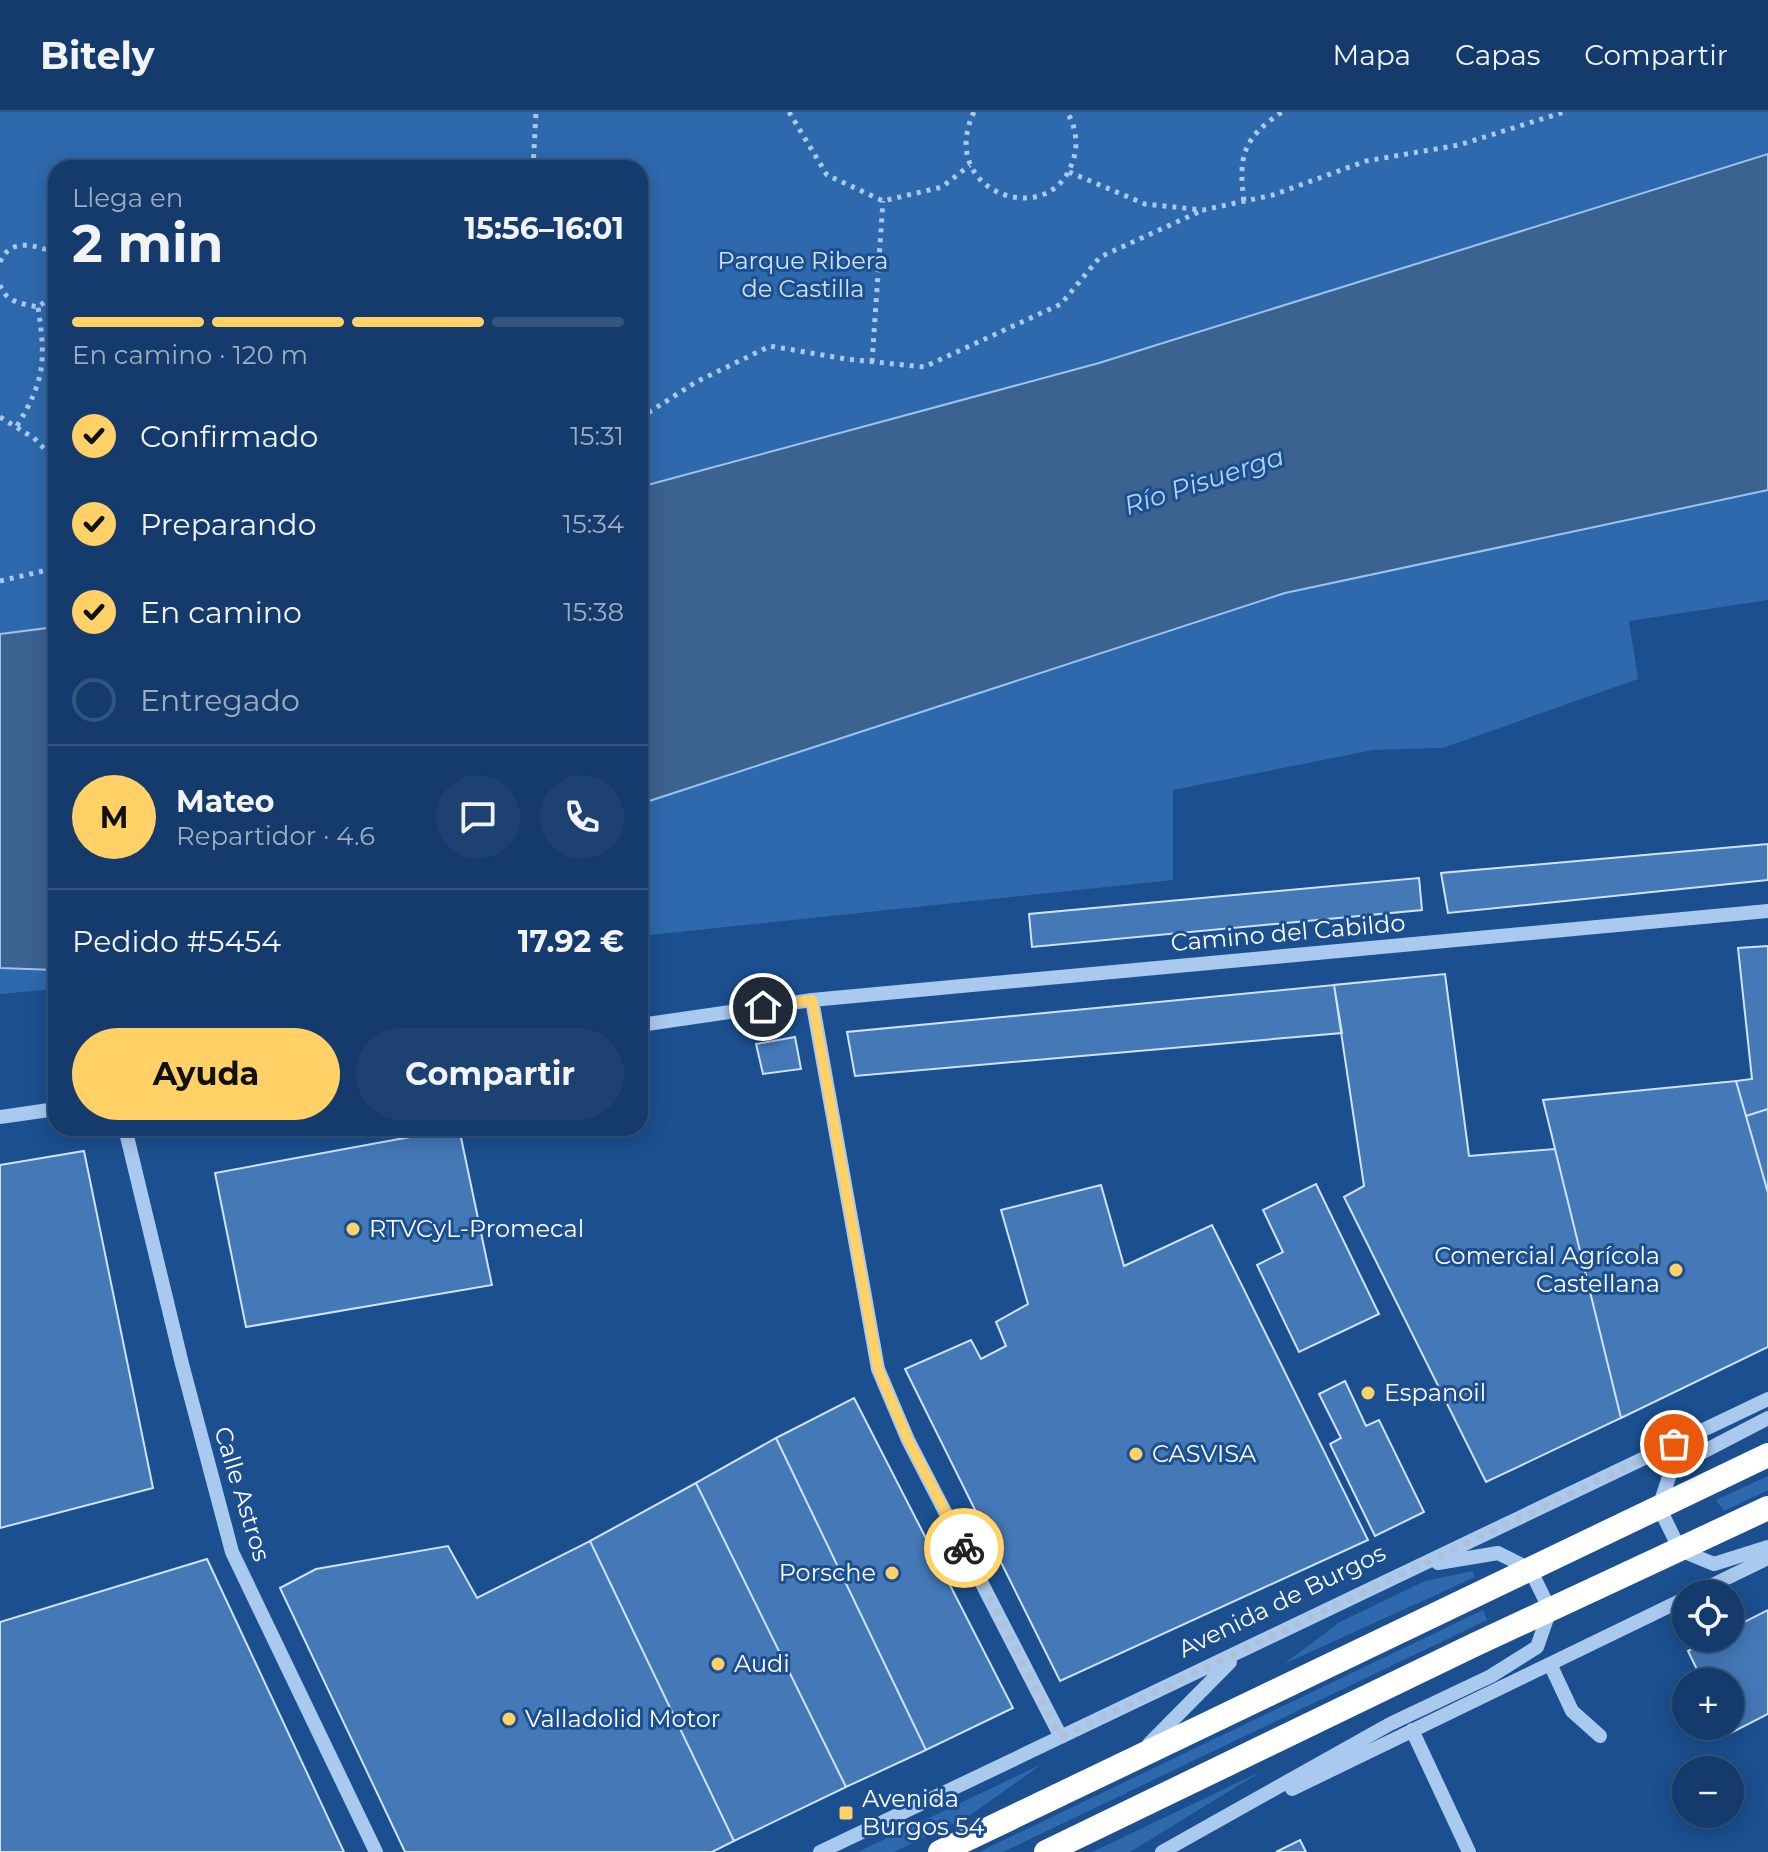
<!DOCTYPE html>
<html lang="es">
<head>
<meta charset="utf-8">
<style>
	body { margin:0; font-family:Montserrat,sans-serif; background:#1d4271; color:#f1f3f6; height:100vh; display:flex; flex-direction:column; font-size:30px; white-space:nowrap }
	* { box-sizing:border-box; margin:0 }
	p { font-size:26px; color:#9dadc1 }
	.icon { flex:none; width:44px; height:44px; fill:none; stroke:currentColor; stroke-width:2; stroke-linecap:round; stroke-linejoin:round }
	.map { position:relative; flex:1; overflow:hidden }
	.panel { position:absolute; left:48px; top:48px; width:600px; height:976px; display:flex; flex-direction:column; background:#143b6b; border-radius:24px; box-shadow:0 4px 20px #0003,0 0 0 2px #33557e }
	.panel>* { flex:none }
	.buttons { position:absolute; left:1672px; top:1468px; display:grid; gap:16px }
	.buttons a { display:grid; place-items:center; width:72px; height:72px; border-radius:50%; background:#143b6b; box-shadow:0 4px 20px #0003,0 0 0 2px #33557e; font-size:40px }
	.pin { position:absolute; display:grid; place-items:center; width:68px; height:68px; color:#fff; margin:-34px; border:4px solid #fff; border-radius:50%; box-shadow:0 2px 8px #0007 }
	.courier { position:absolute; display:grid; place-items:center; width:80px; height:80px; margin:-40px; border:6px solid #ffd166; border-radius:50%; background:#fff; color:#222; box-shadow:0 2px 10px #0007 }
	.summary em { font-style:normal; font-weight:700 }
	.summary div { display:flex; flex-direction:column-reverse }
	.summary { display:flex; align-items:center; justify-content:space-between; height:136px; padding:0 24px }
	h1 { font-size:52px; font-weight:700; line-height:60px }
	.bar { display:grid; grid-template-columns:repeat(4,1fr); gap:12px 8px; align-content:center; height:96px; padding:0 24px }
	.bar i { height:10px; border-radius:6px; background:#33557e }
	.bar .selected { background:#ffd166 }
	.bar p { grid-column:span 4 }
	.line { display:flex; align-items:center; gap:20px; padding:0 24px; border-top:2px solid #33557e }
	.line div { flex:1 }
	.round { display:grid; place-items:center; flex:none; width:84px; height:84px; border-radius:42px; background:#1d4271 }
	ol { padding:0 24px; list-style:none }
	li { display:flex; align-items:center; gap:24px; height:88px }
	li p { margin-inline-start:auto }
	li .icon { padding:8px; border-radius:50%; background:#ffd166; color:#111; stroke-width:4 }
	li:last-child { color:#9dadc1 }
	li i { width:44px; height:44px; border:4px solid #33557e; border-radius:50% }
	.button { display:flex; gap:16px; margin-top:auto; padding:16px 24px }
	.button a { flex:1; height:92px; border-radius:48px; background:#ffd166; color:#111; font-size:32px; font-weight:700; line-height:92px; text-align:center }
	.button a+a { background:#1d4271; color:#f1f3f6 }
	header { display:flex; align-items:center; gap:48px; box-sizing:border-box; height:112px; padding:0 40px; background:#143b6b; border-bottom:2px solid #33557e }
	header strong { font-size:38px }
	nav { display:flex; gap:44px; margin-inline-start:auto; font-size:28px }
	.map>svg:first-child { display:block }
	.green { fill:#2e69ad }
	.water { fill:#3c6290; stroke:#9cc4f0; stroke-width:2 }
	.building { fill:#4478b7; stroke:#cfe3fa; stroke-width:2 }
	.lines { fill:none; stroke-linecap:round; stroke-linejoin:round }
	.path { stroke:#a9c9ee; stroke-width:5; stroke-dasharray:4 6; stroke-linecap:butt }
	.minor { stroke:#a9c9ee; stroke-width:14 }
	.highway { stroke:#fff; stroke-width:24 }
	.done { stroke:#afc1d8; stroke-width:8; stroke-dasharray:0 14.4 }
	.route { stroke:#ffd166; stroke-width:10 }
	.poi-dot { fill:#ffd166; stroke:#1b4f8f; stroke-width:3 }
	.labels { text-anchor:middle; stroke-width:6; stroke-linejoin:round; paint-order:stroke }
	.park-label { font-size:24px; fill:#cfe3fa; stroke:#1b4f8f }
	.street-label { font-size:24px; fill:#fff; stroke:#1b4f8f }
	.poi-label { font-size:24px; fill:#fff; stroke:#1b4f8f; text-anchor:start }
	.water-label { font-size:26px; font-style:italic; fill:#b5d3f5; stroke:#1b4f8f }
</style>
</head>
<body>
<header>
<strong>Bitely</strong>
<nav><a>Mapa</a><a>Capas</a><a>Compartir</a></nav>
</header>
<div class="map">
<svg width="1768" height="1740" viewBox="0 0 1768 1740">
	<rect width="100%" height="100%" fill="#1b4f8f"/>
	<path class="green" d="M0,0H1768V42L1099,251L640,375V56H56V515L0,522Z
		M1768,378V488L1629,509L1638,567L1443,636L1373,638L1173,678V768L640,824V692L1285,481Z
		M0,856L56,858V877L0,882Z
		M1768,1364V1378L1724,1399L1716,1388Z
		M1473,1459L1475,1465L1284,1552L1340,1510L1425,1469Z
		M1483,1498L1487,1508L1003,1740H979Z
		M1042,1652L969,1704L894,1740H858Z
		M1262,1659L1130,1740H1092Z"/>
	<path class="water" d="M1768,42V378L1285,481L640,692V375L1099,251Z
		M56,515V858L0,856V522Z"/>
	<path class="building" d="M1768,732V768L1448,801L1441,761Z
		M1419,766L1422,798L1032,835L1029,802Z
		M1768,834V997L1746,1004L1736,969L1752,967L1738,836Z
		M1445,862L1469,1044L1555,1037L1621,1306L1486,1370L1344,1085L1364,1074L1334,873Z
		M1334,873L1342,921L855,964L847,920Z
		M795,925L801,957L763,962L756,932Z
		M1736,969L1768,1081V1235L1621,1306L1543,988Z
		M1768,997V1081L1746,1004Z
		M459,1016L492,1173L246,1215L215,1061Z
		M84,1039L153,1376L0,1416V1053Z
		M1316,1072L1379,1202L1299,1240L1257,1153L1283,1140L1263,1098Z
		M1101,1073L1124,1154L1212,1113L1368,1428L1060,1569L905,1257L971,1228L981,1247L1006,1234L996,1210L1028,1192L1001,1098Z
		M1345,1269L1366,1314L1379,1308L1424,1400L1375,1424L1330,1332L1341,1326L1319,1282Z
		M854,1286L1013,1596L926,1638L776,1326Z
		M776,1326L926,1638L846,1675L696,1371Z
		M696,1371L846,1675L734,1729L590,1429Z
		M590,1429L734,1729L712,1740H405L280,1476L316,1457L448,1434L477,1486Z
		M207,1447L344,1740H0V1510Z
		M1768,1498V1602L1729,1622L1725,1614H1730V1570H1703L1688,1539L1713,1526H1730V1517Z
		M1300,1728L1306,1740H1276Z"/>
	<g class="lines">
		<path class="path" d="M789,0L827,63L883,89L942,75L970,53
			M974,0C936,79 1046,118 1071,54C1079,35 1077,17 1067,0
			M533,56L536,0
			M1069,60L1145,92L1203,98L1273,83L1366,49L1459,33L1564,0
			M1244,89C1238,44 1243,26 1282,0
			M0,150C9,129 28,131 47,138L56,153
			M0,173C5,190 23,192 38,195L51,185L56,176
			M872,250L883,89
			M0,305L34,326L56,349
			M640,306L696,270L770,234L846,247L924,255L1061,192L1100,145L1203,98
			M17,314C45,268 46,248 38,195
			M0,469L56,456"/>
		<path class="minor" d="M812,888L878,1257L908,1328L1061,1625
			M640,913L812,888L1768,799
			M0,1005L56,997
			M125,1016L182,1252L232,1440L376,1740
			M1768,1306L1672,1356L1659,1395L1680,1438L1714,1452L1768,1435
			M1694,1482L1768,1446
			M1550,1552L1572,1599L1600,1624
			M1412,1618L1469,1740
			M1149,1632L1230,1550
			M1292,1677L1686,1486
			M820,1740L1768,1287
			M1162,1740L1390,1612L1491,1564L1537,1535L1550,1498L1530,1457L1498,1441L1438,1451"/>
		<path class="highway" d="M940,1740L1768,1343
			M1046,1740L1474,1533L1768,1396"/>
	</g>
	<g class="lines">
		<path class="done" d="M964,1436L1061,1625L1674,1332"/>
		<path class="route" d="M763,895L812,888L878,1257L908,1328L964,1436"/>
	</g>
	<g class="poi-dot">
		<circle cx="353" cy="1117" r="8"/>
		<circle cx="1676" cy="1158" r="8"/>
		<circle cx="1368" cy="1281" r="8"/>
		<circle cx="1136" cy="1342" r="8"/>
		<circle cx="892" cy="1461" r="8"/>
		<circle cx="718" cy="1552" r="8"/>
		<circle cx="509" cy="1607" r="8"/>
		<rect x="838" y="1693" width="16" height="16" rx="4"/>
	</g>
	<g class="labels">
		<g class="park-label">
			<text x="803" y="157">Parque Ribera<tspan x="803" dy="28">de Castilla</tspan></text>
		</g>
		<g class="street-label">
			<text transform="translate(1288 821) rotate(-5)" y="8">Camino del Cabildo</text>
			<text transform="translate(242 1382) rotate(73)" y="8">Calle Astros</text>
			<text transform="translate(1282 1489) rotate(-26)" y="8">Avenida de Burgos</text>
		</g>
		<g class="poi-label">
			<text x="369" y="1125">RTVCyL-Promecal</text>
			<text x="1660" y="1152" text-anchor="end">Comercial Agrícola<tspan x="1660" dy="28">Castellana</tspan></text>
			<text x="1384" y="1289">Espanoil</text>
			<text x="1152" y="1350">CASVISA</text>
			<text x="876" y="1469" text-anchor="end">Porsche</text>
			<text x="734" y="1560">Audi</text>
			<text x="525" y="1615">Valladolid Motor</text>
			<text x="862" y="1695">Avenida<tspan x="862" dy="28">Burgos 54</tspan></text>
		</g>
		<g class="water-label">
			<text transform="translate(1204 369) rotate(-18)" y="9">Río Pisuerga</text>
		</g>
	</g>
</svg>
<div class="buttons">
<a><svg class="icon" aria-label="locate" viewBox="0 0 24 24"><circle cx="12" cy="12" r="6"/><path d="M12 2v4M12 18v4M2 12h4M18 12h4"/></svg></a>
<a>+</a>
<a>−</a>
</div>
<div class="pin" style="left:1674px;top:1332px;background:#ea580c"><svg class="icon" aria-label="bag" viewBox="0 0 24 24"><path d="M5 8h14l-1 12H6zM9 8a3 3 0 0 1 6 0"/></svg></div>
<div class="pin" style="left:763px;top:895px;background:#1f2937"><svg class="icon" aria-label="home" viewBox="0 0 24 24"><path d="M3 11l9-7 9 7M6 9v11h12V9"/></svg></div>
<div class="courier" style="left:964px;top:1436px"><svg class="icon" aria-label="bike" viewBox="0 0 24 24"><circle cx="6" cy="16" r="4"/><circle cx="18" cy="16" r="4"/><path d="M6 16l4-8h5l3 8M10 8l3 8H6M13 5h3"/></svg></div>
<section class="panel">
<div class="summary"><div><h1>2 min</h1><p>Llega en</p></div><em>15:56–16:01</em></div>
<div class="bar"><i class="selected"></i><i class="selected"></i><i class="selected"></i><i></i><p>En camino · 120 m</p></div>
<ol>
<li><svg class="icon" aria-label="check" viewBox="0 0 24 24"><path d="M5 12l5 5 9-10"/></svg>Confirmado<p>15:31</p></li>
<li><svg class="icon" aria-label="check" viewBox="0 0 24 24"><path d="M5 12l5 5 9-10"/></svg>Preparando<p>15:34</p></li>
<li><svg class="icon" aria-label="check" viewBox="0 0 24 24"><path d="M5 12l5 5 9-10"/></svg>En camino<p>15:38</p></li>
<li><i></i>Entregado</li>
</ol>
<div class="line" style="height:144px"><b class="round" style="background:#ffd166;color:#111">M</b><div><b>Mateo</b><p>Repartidor · 4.6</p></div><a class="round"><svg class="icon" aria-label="chat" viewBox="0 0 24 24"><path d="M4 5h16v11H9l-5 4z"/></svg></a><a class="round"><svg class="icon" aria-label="phone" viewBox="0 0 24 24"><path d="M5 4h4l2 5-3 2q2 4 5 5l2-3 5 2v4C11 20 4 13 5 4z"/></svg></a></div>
<div class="line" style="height:104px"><div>Pedido #5454</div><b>17.92 €</b></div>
<div class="button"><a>Ayuda</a><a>Compartir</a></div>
</section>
</div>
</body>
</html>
